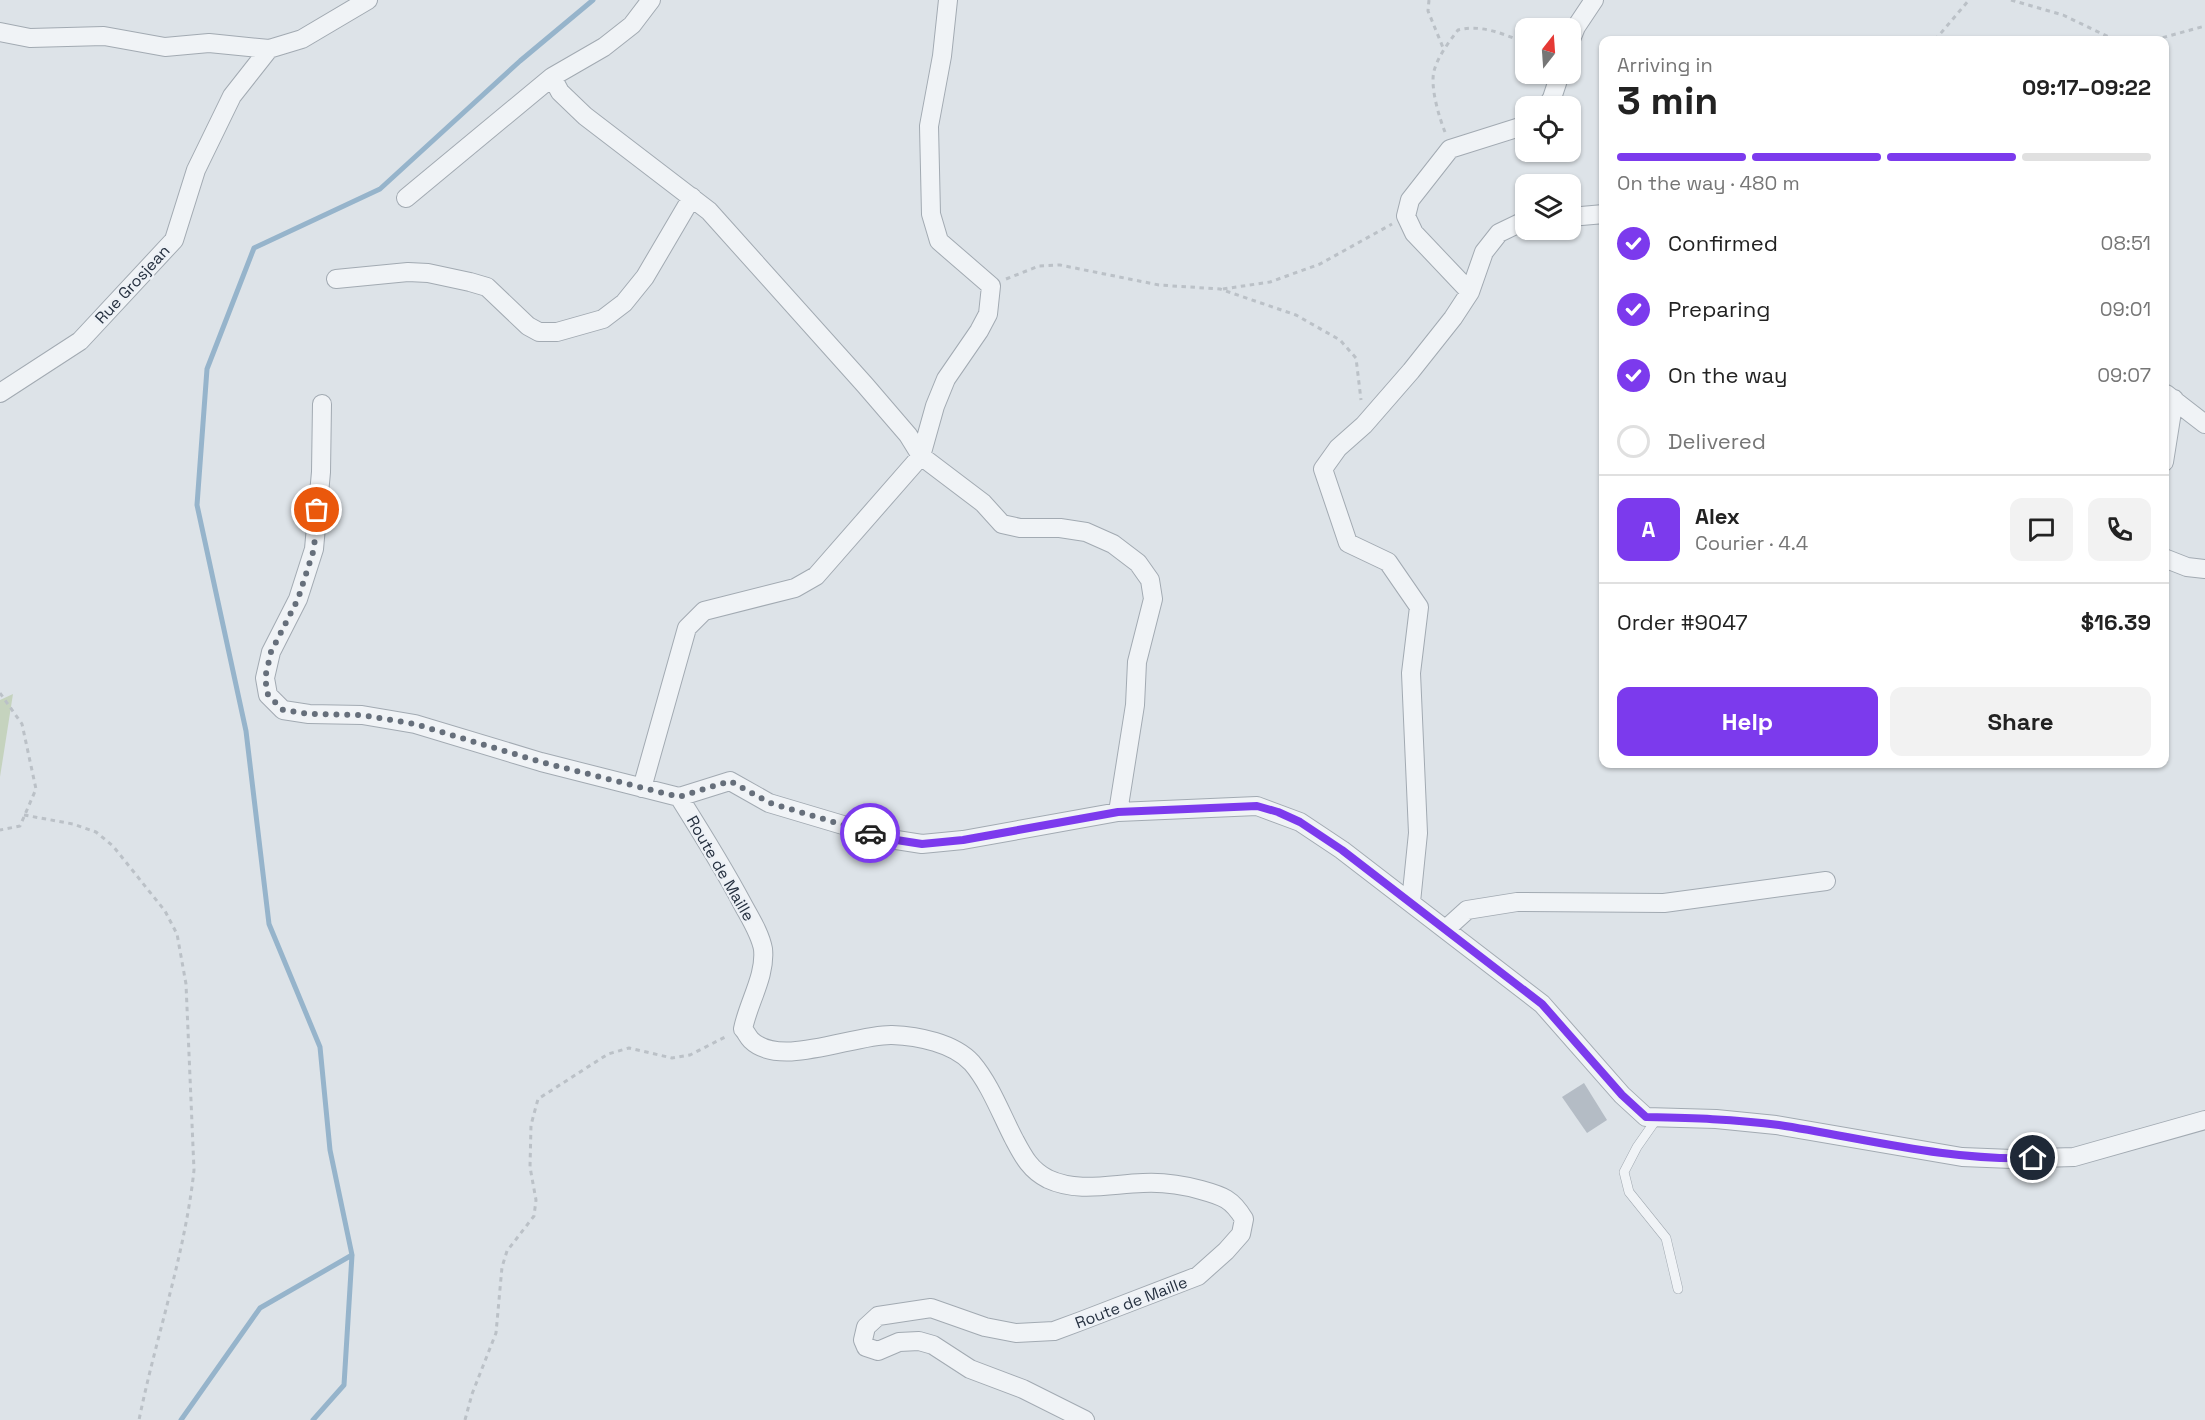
<!DOCTYPE html>
<html lang="en">
<head>
<meta charset="utf-8">
<style>
	body { margin:0; font-family:"Space Grotesk",sans-serif; background:#f2f2f2; color:#222; height:100vh; display:flex; flex-direction:column; font-size:22px; white-space:nowrap }
	* { box-sizing:border-box; margin:0 }
	p { font-size:20px; color:#767676 }
	.icon { flex:none; width:33px; height:33px; fill:none; stroke:currentColor; stroke-width:2; stroke-linecap:round; stroke-linejoin:round }
	.map { position:relative; flex:1; overflow:hidden }
	.panel { position:absolute; left:1599px; top:36px; width:570px; height:732px; display:flex; flex-direction:column; background:#fff; border-radius:12px; box-shadow:0 2px 4px #0004 }
	.panel>* { flex:none }
	.needle { width:39px; rotate:17deg }
	.buttons { position:absolute; left:1515px; top:18px; display:grid; gap:12px }
	.buttons a { display:grid; place-items:center; width:66px; height:66px; border-radius:12px; background:#fff; box-shadow:0 2px 4px #0004; font-size:30px }
	.pin { position:absolute; display:grid; place-items:center; width:51px; height:51px; color:#fff; margin:-26px; border:3px solid #fff; border-radius:50%; box-shadow:0 2px 6px #0007 }
	.courier { position:absolute; display:grid; place-items:center; width:60px; height:60px; margin:-30px; border:4px solid #7c3aed; border-radius:50%; background:#fff; color:#222; box-shadow:0 2px 8px #0007 }
	.overview em { font-style:normal; font-weight:700 }
	.overview div { display:flex; flex-direction:column-reverse }
	.overview { display:flex; align-items:center; justify-content:space-between; height:102px; padding:0 18px }
	h1 { font-size:39px; font-weight:700; line-height:45px }
	.bar { display:grid; grid-template-columns:repeat(4,1fr); gap:9px 6px; align-content:center; height:72px; padding:0 18px }
	.bar i { height:8px; border-radius:4px; background:#e0e0e0 }
	.bar .selected { background:#7c3aed }
	.bar p { grid-column:span 4 }
	.line { display:flex; align-items:center; gap:15px; padding:0 18px; border-top:2px solid #e0e0e0 }
	.line div { flex:1 }
	.round { display:grid; place-items:center; flex:none; width:63px; height:63px; border-radius:12px; background:#f2f2f2 }
	ol { padding:0 18px; list-style:none }
	li { display:flex; align-items:center; gap:18px; height:66px }
	li p { margin-inline-start:auto }
	li .icon { padding:6px; border-radius:50%; background:#7c3aed; color:#fff; stroke-width:4 }
	li:last-child { color:#767676 }
	li i { width:33px; height:33px; border:3px solid #e0e0e0; border-radius:50% }
	.cta { display:flex; gap:12px; margin-top:auto; padding:12px 18px }
	.cta a { flex:1; height:69px; border-radius:12px; background:#7c3aed; color:#fff; font-size:24px; font-weight:700; line-height:69px; text-align:center }
	.cta a+a { background:#f2f2f2; color:#222 }
	.map>svg:first-child { display:block }
	.green { fill:#c5d3be }
	.lines { fill:none; stroke-linecap:round; stroke-linejoin:round }
	.stream { stroke:#96b4cb; stroke-width:5 }
	.building { fill:#b4bcc5 }
	.service-casing { stroke:#a2aab2; stroke-width:10 }
	.minor-casing { stroke:#a2aab2; stroke-width:20 }
	.path { stroke:#bbc1c7; stroke-width:3; stroke-dasharray:4.5 4.5; stroke-linecap:butt }
	.service { stroke:#f0f3f6; stroke-width:9 }
	.minor { stroke:#f0f3f6; stroke-width:18 }
	.done { stroke:#666f7b; stroke-width:6; stroke-dasharray:0 10.8 }
	.route { stroke:#7c3aed; stroke-width:8 }
	.labels { text-anchor:middle; stroke-width:4.5; stroke-linejoin:round; paint-order:stroke }
	.street-label { font-size:16px; fill:#263140; stroke:#edf1f6 }
</style>
</head>
<body>
<div class="map">
<svg width="2205" height="1420" viewBox="0 0 2205 1420">
	<rect width="100%" height="100%" fill="#dde3e8"/>
	<path class="green" d="M13,694L0,777V700Z"/>
	<g class="lines">
		<path class="stream" d="M181,1420L260,1308L352,1255
			M313,1420L344,1385L352,1255L330,1150L320,1047L269,924L246,731L197,505L207,369L254,248L380,189L520,61L593,0"/>
	</g>
	<path class="building" d="M1584,1083L1607,1120L1587,1133L1562,1097Z"/>
	<g class="lines">
		<g class="service-casing">
			<path id="service" d="M1658,1117L1637,1147L1624,1172L1629,1192L1666,1238L1678,1289"/>
		</g>
		<g class="minor-casing">
			<path id="minor" d="M651,0L632,25L604,47L552,77L560,92L585,116L709,211L865,385L908,435L921,456L983,503L1002,524L1020,528H1060L1086,532L1113,544L1138,563L1150,580L1153,599L1137,662L1135,705L1118,812
				M0,32L30,38L104,36L165,47L209,43L269,49
				M1570,42L1576,27L1594,0
				M1547,106L1552,98L1560,74
				M406,198L552,77
				M1570,217L1604,214
				M336,279L408,272L428,273L470,282L487,287L528,326L539,332H557L603,319L624,303L645,277L692,197
				M1470,292L1414,233L1406,216L1410,200L1450,149L1526,125
				M0,393L80,341L174,240L196,170L232,96L269,49L302,39L368,0
				M2166,394L2205,424
				M322,404L321,472L314,549L298,599L271,652L265,678L268,695L283,710L309,714L362,715L415,724L541,762L679,797
				M2164,462L2174,399
				M2164,558L2187,567L2205,569
				M642,788L687,628L704,611L795,588L816,576L921,456L935,406L946,379L979,331L988,314L991,286L939,241L931,214L929,126L942,56L948,0
				M679,797L730,781L769,803L890,839L922,844L963,840L1118,812L1257,806L1300,822L1342,850L1542,1004L1622,1095L1646,1117L1716,1119L1776,1125L1962,1157L2012,1159L2074,1157L2205,1120
				M679,797C701,832 723,867 742,903C750,918 760,933 763,949C766,976 748,1003 743,1029C746,1032 748,1037 751,1040C780,1069 854,1034 892,1035C918,1036 954,1043 972,1063C990,1084 1001,1114 1014,1139C1023,1156 1030,1170 1048,1179C1078,1193 1111,1184 1143,1183C1162,1182 1183,1185 1201,1190C1223,1196 1232,1199 1244,1219L1241,1234L1226,1251L1198,1276L1081,1321L1054,1331L1016,1333L985,1327L931,1308L878,1316L866,1327L863,1340L866,1347L878,1351L899,1342L919,1341L933,1345L970,1369L1023,1389L1085,1420
				M1411,902L1418,833L1411,673L1419,607L1388,562L1348,543L1323,469L1338,448L1364,425L1411,371L1453,318L1470,292L1484,252L1499,233L1526,220
				M1446,929L1467,910L1517,902L1664,903L1826,881"/>
		</g>
		<path class="path" d="M1429,0L1428,11L1444,50
			M2011,0L2063,15L2115,40
			M1935,40L1969,0
			M2154,40L2205,26
			M1445,132C1439,117 1430,87 1434,71C1438,56 1449,42 1458,30C1482,24 1503,34 1526,43
			M1006,279L1039,266L1060,265L1159,285L1220,289L1296,315L1340,340L1356,358L1361,400
			M1223,289L1270,282L1320,264L1392,224
			M0,693L22,724L36,789L20,826L0,830
			M24,815L73,824L96,832L113,846L165,911L177,934L186,984L194,1170C185,1255 156,1336 139,1420
			M465,1420L472,1394L496,1333L502,1267L507,1251L534,1216L536,1200L530,1167L531,1125L538,1099L608,1054L629,1048L672,1058L690,1055L727,1036"/>
		<use href="#service" class="service"/>
		<use href="#minor" class="minor"/>
	</g>
	<g class="lines">
		<path class="done" d="M317,510L314,549L298,599L271,652L265,678L268,695L283,710L309,714L362,715L415,724L541,762L679,797L730,781L770,803L870,833"/>
		<path class="route" d="M870,833L890,839L922,844L963,840L1118,812L1257,806L1278,812L1300,822L1342,850L1542,1004L1622,1095L1646,1117C1690,1118 1735,1119 1779,1125C1863,1138 1947,1161 2033,1158"/>
	</g>
	<g class="labels">
		<g class="street-label">
			<text transform="translate(132 284) rotate(-47)" y="6">Rue Grosjean</text>
			<text transform="translate(721 868) rotate(60)" y="6">Route de Maille</text>
			<text transform="translate(1131 1302) rotate(-21)" y="6">Route de Maille</text>
		</g>
	</g>
</svg>
<div class="buttons">
<a><svg class="needle" viewBox="-14 -14 28 28"><path d="M0-13l5 13h-10z" fill="#e53935"/><path d="M0 13l5-13h-10z" fill="#767676"/></svg></a>
<a><svg class="icon" aria-label="locate" viewBox="0 0 24 24"><circle cx="12" cy="12" r="6"/><path d="M12 2v4M12 18v4M2 12h4M18 12h4"/></svg></a>
<a><svg class="icon" aria-label="layers" viewBox="0 0 24 24"><path d="M12 4l9 5-9 5-9-5zM3 14l9 5 9-5"/></svg></a>
</div>
<div class="pin" style="left:317px;top:510px;background:#ea580c"><svg class="icon" aria-label="bag" viewBox="0 0 24 24"><path d="M5 8h14l-1 12H6zM9 8a3 3 0 0 1 6 0"/></svg></div>
<div class="pin" style="left:2033px;top:1158px;background:#1f2937"><svg class="icon" aria-label="home" viewBox="0 0 24 24"><path d="M3 11l9-7 9 7M6 9v11h12V9"/></svg></div>
<div class="courier" style="left:870px;top:833px"><svg class="icon" aria-label="car" viewBox="0 0 24 24"><path d="M5 17H2v-5l4-1 3-4h7l3 4 3 1v5h-3M9 17h6M6 11h13"/><circle cx="7" cy="17" r="2"/><circle cx="17" cy="17" r="2"/></svg></div>
<section class="panel">
<div class="overview"><div><h1>3 min</h1><p>Arriving in</p></div><em>09:17–09:22</em></div>
<div class="bar"><i class="selected"></i><i class="selected"></i><i class="selected"></i><i></i><p>On the way · 480 m</p></div>
<ol>
<li><svg class="icon" aria-label="check" viewBox="0 0 24 24"><path d="M5 12l5 5 9-10"/></svg>Confirmed<p>08:51</p></li>
<li><svg class="icon" aria-label="check" viewBox="0 0 24 24"><path d="M5 12l5 5 9-10"/></svg>Preparing<p>09:01</p></li>
<li><svg class="icon" aria-label="check" viewBox="0 0 24 24"><path d="M5 12l5 5 9-10"/></svg>On the way<p>09:07</p></li>
<li><i></i>Delivered</li>
</ol>
<div class="line" style="height:108px"><b class="round" style="background:#7c3aed;color:#fff">A</b><div><b>Alex</b><p>Courier · 4.4</p></div><a class="round"><svg class="icon" aria-label="chat" viewBox="0 0 24 24"><path d="M4 5h16v11H9l-5 4z"/></svg></a><a class="round"><svg class="icon" aria-label="phone" viewBox="0 0 24 24"><path d="M5 4h4l2 5-3 2q2 4 5 5l2-3 5 2v4C11 20 4 13 5 4z"/></svg></a></div>
<div class="line" style="height:78px"><div>Order #9047</div><b>$16.39</b></div>
<div class="cta"><a>Help</a><a>Share</a></div>
</section>
</div>
</body>
</html>
